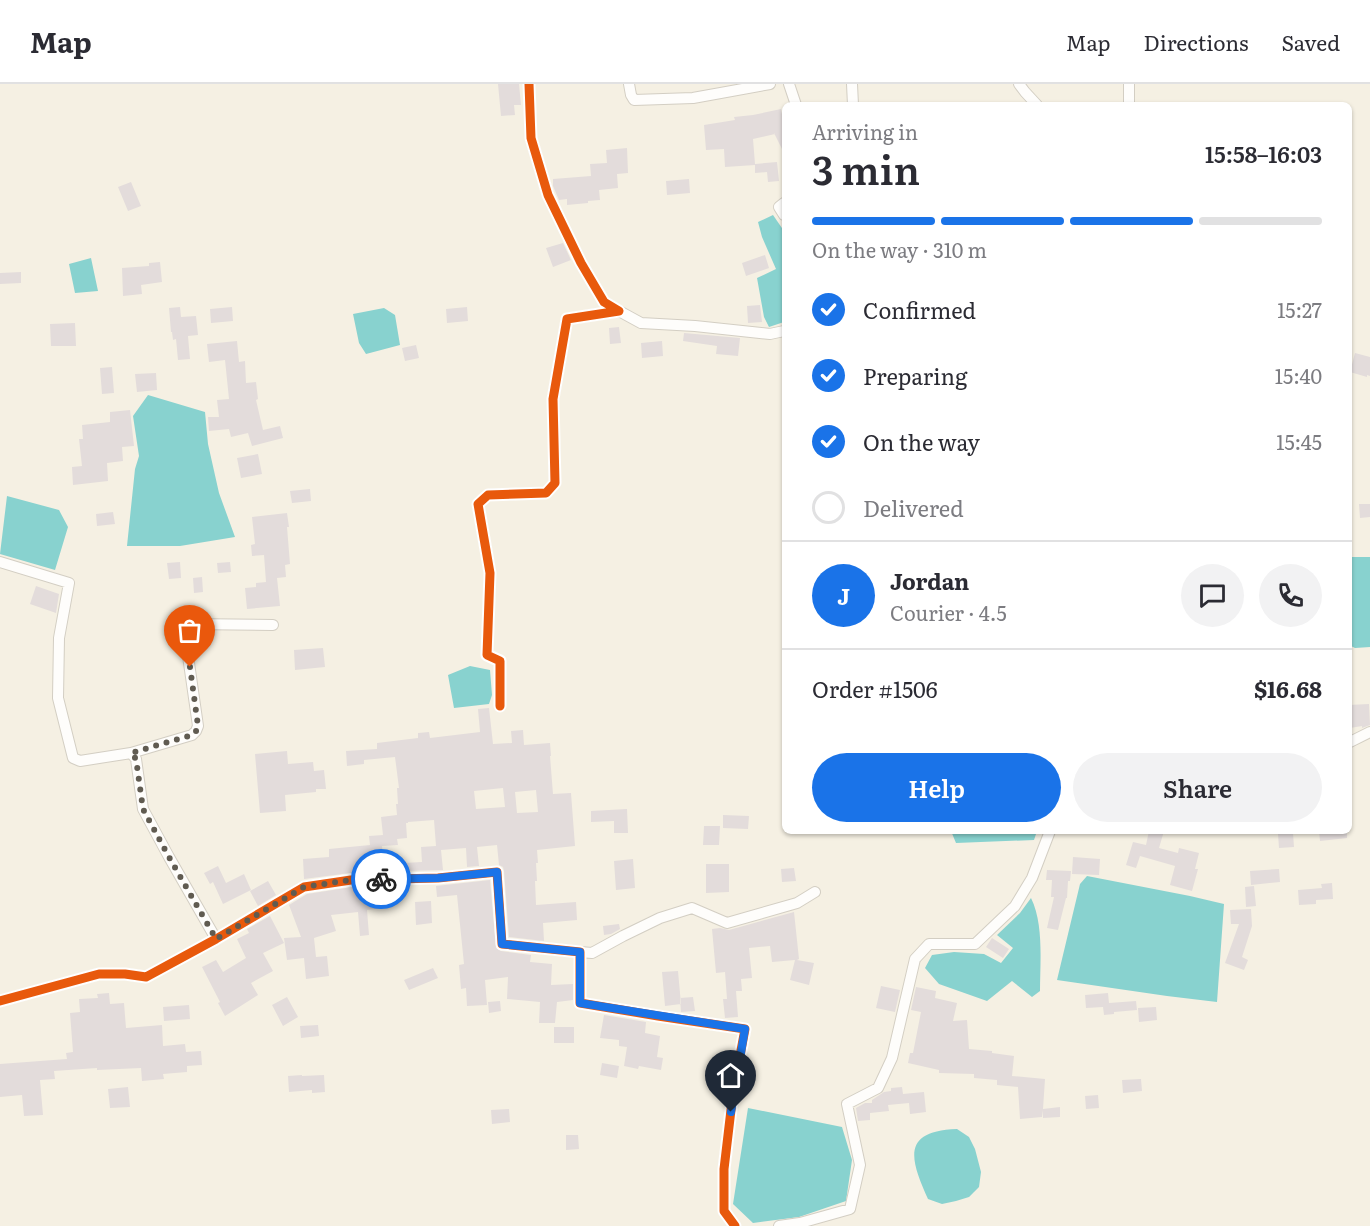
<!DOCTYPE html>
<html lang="en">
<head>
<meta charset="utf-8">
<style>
	body { margin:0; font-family:Literata,serif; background:#f2f2f3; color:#2b2b33; height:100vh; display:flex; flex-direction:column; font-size:22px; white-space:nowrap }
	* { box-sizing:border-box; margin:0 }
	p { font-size:20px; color:#7c7c81 }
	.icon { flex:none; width:33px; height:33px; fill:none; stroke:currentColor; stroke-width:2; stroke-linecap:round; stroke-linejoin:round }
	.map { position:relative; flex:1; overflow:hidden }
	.drawer { position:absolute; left:782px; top:18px; width:570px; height:732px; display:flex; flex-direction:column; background:#fff; border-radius:9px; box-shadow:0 2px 4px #0004 }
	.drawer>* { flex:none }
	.pin { position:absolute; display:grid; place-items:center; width:51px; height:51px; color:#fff; margin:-62px -26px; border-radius:50% 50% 50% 0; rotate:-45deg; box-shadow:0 0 6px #0007 }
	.pin .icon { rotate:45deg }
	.courier { position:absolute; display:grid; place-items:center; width:60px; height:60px; margin:-30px; border:4px solid #1a73e8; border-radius:50%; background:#fff; color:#222; box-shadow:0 2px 8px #0007 }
	.summary em { font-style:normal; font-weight:600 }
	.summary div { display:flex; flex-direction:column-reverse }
	.summary { display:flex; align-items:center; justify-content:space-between; height:102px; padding:0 30px }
	h1 { font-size:39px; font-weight:600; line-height:45px }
	.bar { display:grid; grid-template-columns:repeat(4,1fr); gap:9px 6px; align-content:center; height:72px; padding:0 30px }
	.bar i { height:8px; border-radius:4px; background:#e1e1e2 }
	.bar .active { background:#1a73e8 }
	.bar p { grid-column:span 4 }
	.line { display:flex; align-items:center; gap:15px; padding:0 30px; border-top:2px solid #e1e1e2 }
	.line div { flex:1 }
	.round { display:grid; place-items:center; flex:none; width:63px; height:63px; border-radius:32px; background:#f2f2f3 }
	ol { padding:0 30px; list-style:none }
	li { display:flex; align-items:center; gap:18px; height:66px }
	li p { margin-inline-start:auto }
	li .icon { padding:6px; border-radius:50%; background:#1a73e8; color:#fff; stroke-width:4 }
	li:last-child { color:#7c7c81 }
	li i { width:33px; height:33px; border:3px solid #e1e1e2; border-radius:50% }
	.primary-button { display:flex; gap:12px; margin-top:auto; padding:12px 30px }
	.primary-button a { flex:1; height:69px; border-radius:36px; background:#1a73e8; color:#fff; font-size:24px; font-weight:600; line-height:69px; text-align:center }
	.primary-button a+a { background:#f2f2f3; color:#2b2b33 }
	header { display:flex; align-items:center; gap:36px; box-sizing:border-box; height:84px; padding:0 30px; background:#fff; border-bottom:2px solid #e1e1e2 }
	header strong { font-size:28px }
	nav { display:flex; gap:33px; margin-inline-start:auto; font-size:21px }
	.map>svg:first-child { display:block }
	.water { fill:#88d2cf }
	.building { fill:#e3dcdb; fill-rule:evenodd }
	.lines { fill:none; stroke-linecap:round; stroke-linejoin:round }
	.minor-casing { stroke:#d3cec3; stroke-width:12 }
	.minor { stroke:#fefdfb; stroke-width:10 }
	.cycleway-casing { stroke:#fff; stroke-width:13 }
	.cycleway { stroke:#e8590c; stroke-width:9 }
	.done { stroke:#605b51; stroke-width:6; stroke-dasharray:0 10.8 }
	.route { stroke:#1a73e8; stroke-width:8 }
</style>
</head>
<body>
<header>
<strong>Map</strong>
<nav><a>Map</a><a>Directions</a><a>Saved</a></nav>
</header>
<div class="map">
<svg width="1370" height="1142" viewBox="0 0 1370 1142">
	<rect width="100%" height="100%" fill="#f5f0e3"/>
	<path class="water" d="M773,131L784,147V238L769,243L764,233L757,194L776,185L762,153L758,138Z
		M91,174L98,207L75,209L69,180Z
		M384,224L395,231L400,261L366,270L359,259L353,230Z
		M148,311L205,328L208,360L219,409L235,453L180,462H127L135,385L139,372L133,332Z
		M7,412L59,426L68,443L55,486L0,470Z
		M1349,473H1370V563L1355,564L1349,561Z
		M470,582L490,586L492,611L489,620L454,624L448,591Z
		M951,747H1037L1034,756L956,759Z
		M1087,792L1190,812L1224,820L1217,918L1167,912L1057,896L1080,800Z
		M1031,814C1044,840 1040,879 1040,907L1032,913L1012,897L987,917L939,900L925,884L932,871L954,868L984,870L1001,879L1013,864L997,851L1020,829Z
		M748,1024L842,1043L852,1076L846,1117L799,1133L753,1139L733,1120Z
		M957,1045L969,1053L975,1065L981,1088L979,1103L969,1113L956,1117L942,1120L928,1115C910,1075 901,1047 957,1045Z"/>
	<path class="building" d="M498,0H519L521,21H514L515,31L501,32Z
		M781,25L784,42V69L774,49L775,50L753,55L755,80L777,78L779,97L768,98L767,88L755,89V81L725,83L724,65L706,66L704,41L735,36L734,33L753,31Z
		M627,64L628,89L617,90L618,104L599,106L600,116L588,117V119L567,121V115L559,116L553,102V95L591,92L590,80L607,79L606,66Z
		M689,95L690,109L667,111L666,97Z
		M131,98L141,122L128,127L118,103Z
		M563,159L571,176L553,183L546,164Z
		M765,171L769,184L746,192L742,179Z
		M160,178L162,198L141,201L142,210L123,212L122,184L149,182V179Z
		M21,188V199L0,200V189Z
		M760,221L762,238L748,239L747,222Z
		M180,223L181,233L196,232L198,251L188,252L190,275L178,276L176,255L173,256L172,248H171L169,224Z
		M232,223L233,237L211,239L210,225Z
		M467,223L468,237L447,239L446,225Z
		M75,239L76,262H51L50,240Z
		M619,243L621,259L610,260L609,244Z
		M684,249L740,254L738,272L716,270L717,262L683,257Z
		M237,257L239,278L245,277L246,299L256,298L258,315L256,316L263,346L280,342L283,354L252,362L248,349L231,353L229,345L209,347L208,333H219L217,316L229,315L225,276L209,278L207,260Z
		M662,257L663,272L642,274L641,259Z
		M416,261L419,274L405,277L402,264Z
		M1355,269L1370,273V292L1367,291V293L1350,288Z
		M112,283L114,309L102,310L100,284Z
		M156,289L157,306L137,308L135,290Z
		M130,326L134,362L122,363L123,377L107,379L108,397L73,401L72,383L82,382L79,355H83L82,341L110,338V328Z
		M258,370L262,390L241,394L237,374Z
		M310,405L311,417L292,419L290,407Z
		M1359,420H1370V433L1360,434Z
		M113,428L115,440L97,442L96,430Z
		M287,429L289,443H287L290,480L285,481L286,493L277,494L280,522L247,525L245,504L256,503V499L266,498L264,471L252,472L251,461L255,460L252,433Z
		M180,478L181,494L169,495L167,479Z
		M230,478L231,488L218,489L217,479Z
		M202,493L203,508L194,509L193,494Z
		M36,502L59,510L56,529L30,520Z
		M323,564L325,583L295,586L294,566Z
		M1369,620L1370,641L1362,644V642L1350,644L1348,621Z
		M489,624L493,660L512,659L511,647L523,646L524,661L550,659L551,672H550L553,710L571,709L575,762L537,766L538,779H536L537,797H535L536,821L576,818L577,836L543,839L544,857L509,853L504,787L503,783L499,781L497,761L477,763L479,782L467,783L466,764L441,766L443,786L404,787V779L422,778L421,763L436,762L434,736L408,738V739H406L407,754L397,755L398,761L382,762L384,784H382V788L350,789L304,795L303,775L329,773V765L370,761L369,752L383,751L381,733L397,731L396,720H398L397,704H399L395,673L364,676V680L347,682L346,667L377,665V659L418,654V649L429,648L430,654L480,648L478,625ZM503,704L505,723L476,725L474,707ZM536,706L538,728L517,729L515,708Z
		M287,667L288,680L313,678L314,687L324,686L326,705H316V708L285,711L286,727L260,729L255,670Z
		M627,725L628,749H614V737L591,738V727Z
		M723,731L749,732L748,745L723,744Z
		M704,742H720L719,761H703Z
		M1149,747H1164L1159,764L1178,769L1179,764L1199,769L1195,785H1198L1192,807L1170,801L1175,782L1140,772L1136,784L1126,781L1133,758L1146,761Z
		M1319,747H1347V754L1320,757Z
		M1293,749L1294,763L1279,764L1278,750Z
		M1073,773L1100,775L1099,791L1072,790Z
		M633,775L635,804L616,806L614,777Z
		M706,780H729V808L706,809Z
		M218,782L226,799L244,790L251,806L223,820L213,798L210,800L204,789Z
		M794,784L796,797L782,798L781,785Z
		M1279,785L1280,798L1251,801L1250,787Z
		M1047,786L1071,787L1070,797H1068L1067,814H1066L1058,846L1047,844L1054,813H1051L1052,796H1046Z
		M490,796L496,864L501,867L531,871L530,878L552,880L551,901L573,900V916L557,918L555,939H539L540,918L507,915L508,893L485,896L487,921L467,922L466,904L461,905L459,881L464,880L457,811L437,813L436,802Z
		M268,797L276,811L258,822L250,807Z
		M1332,799L1333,815L1316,816V820L1299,821L1298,806L1322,804L1321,800Z
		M1254,802L1256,822L1246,823L1245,803Z
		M352,803H383L385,824L367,826L369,851L360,852L358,828L331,831L336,847L314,854L316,873L327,872L329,892L306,895L304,874L287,876L284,854L301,853L289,821L307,810Z
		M431,817L432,839L416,841L415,818Z
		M1251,825L1252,842L1242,873L1248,876L1244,886L1225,879L1239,840H1231L1230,826Z
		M794,828L799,875L797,876L814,879L809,901L790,896L795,876L772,878L770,862L749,864L752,894L741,895L742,907H736L738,933L725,934L723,915H727L725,888L716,889L712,845L720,844L729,846Z
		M270,832L284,859L263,869L273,887L251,899L258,911L225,932L218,919L220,918L202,883L216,876L223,888L246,874L237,855L249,849L247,845Z
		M619,840L620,845L611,850L604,851L603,842Z
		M992,854L1009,865L1003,874L986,863Z
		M433,884L438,894L409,906L404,896Z
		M678,887L681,920L665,922L662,888Z
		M881,902L900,906L895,928L876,924Z
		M916,903L936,907L935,914L957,919L953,937L967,936L969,965L992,967V969L1014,972L1012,992L1045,995L1043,1025L1060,1023V1033L1043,1034V1026L1042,1033L1020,1035L1018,1003L997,1001V996L974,994V990L939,989V986L908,979L910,969H913L921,928L911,926Z
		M109,909L110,920L124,919L126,944L162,941L163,962L185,960L186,968L201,967L202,981L187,982V988L163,990L164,995L142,997L141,984L97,986V984L54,987L55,995L40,996L43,1031L24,1032L22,1011L0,1013V980L67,975L66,969L73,968L70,929L80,928L79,915L98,914L97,910Z
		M1108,909L1109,919L1136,917L1137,926L1114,928V930L1104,931L1103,923L1086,924L1085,911Z
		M287,913L298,933L283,942L272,921Z
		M693,913L695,927L681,928L680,914Z
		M500,917L501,927L489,929L488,918Z
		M189,921L190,935L164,937L163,923Z
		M1156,923L1157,936L1139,938L1138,924Z
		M604,931L646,938L645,949L660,952L657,973L663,974L661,986L639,982L638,985L624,982L627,963L619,962V956L600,954Z
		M318,941L319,952L301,954L300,942Z
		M554,943H574V959H554Z
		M602,979L619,982L617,994L600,991Z
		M302,991V992L324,991L325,1008L312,1009V1006L289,1008L288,992Z
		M1141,995L1142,1007L1123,1009L1122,996Z
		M128,1003L130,1023L110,1024L108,1005Z
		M902,1003L903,1010L924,1008L926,1028L910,1030L909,1019L888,1021L889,1027L870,1029V1036L858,1037L856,1024L865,1019H872V1016L884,1008L891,1007V1004Z
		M1098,1011L1099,1024L1086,1025L1085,1012Z
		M509,1025L510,1038L492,1040L491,1026Z
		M566,1051H578L579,1065L566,1066Z"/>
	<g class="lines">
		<g class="minor-casing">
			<path id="minor" d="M629,0L631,11L634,16L693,14L770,0
				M789,0L796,21
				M852,0L853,21
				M1019,0L1025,8L1037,21
				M1129,0V21
				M784,119L779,123L784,131
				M619,227L641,239L695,242L770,250L784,247
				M0,478L69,499L59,554L58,614L73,674L80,677L131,669L136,675L143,725L169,773L216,855
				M500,622V577L487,571L490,489L478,420L488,411L546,409L555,399L553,315L567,235L619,227L604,218L581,179L548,111L531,54L529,0
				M1348,659L1370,648
				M131,669L192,651L196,647L198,642L184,544L188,540L273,541
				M580,868L592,869L623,852L660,834L692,824L727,839L797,819L815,808
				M0,917L99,890H125L146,893L216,855L304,803L351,796L438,794L497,788L502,860L580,868V919L658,932L745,945L733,1009L724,1085V1127L735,1142
				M779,1142L800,1139L850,1125L860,1081L847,1020L878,1004L892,974L915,875L929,860H975L1015,822L1032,794L1050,747"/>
		</g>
		<use href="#minor" class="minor"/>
		<g class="cycleway-casing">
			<path id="cycleway" d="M500,622V577L487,571L490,489L478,420L488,411L546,409L555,399L553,315L567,235L619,227L604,218L581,179L548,111L531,54L529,0
				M0,917L99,890H125L146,893L216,855L304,803L351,796L438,794L497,788L502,860L580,868V919L658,932L745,945L733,1009L724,1085V1127L735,1142"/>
		</g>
		<use href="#cycleway" class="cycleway"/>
	</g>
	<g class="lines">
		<path class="done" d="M190,583L198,642L196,647L192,651L131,669L136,675L143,725L169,773L216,855L304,803L351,796L381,795"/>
		<path class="route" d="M381,795L438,794L497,788L502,860L580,868V919L745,945L731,1028"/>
	</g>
</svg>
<div class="pin" style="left:190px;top:583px;background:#ea580c"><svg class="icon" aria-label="bag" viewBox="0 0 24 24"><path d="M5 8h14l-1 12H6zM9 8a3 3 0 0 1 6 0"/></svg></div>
<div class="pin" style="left:731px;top:1028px;background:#1f2937"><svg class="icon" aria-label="home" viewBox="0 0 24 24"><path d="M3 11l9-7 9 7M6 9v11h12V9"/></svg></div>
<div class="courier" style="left:381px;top:795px"><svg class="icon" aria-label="bike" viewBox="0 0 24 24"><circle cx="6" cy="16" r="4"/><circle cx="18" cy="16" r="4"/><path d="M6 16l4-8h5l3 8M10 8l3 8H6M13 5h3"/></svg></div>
<section class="drawer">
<div class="summary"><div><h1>3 min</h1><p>Arriving in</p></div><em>15:58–16:03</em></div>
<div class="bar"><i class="active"></i><i class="active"></i><i class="active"></i><i></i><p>On the way · 310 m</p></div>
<ol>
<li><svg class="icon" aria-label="check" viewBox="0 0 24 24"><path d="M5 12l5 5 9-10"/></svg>Confirmed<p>15:27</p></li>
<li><svg class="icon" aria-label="check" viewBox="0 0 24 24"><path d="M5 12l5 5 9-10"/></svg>Preparing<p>15:40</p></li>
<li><svg class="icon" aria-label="check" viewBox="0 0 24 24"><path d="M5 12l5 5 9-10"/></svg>On the way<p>15:45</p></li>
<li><i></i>Delivered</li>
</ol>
<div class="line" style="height:108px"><b class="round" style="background:#1a73e8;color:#fff">J</b><div><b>Jordan</b><p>Courier · 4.5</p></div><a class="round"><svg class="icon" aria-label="chat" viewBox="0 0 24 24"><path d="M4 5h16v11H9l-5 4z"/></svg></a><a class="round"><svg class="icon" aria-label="phone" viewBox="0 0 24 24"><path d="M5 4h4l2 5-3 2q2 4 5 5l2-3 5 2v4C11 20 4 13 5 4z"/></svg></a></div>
<div class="line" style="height:78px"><div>Order #1506</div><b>$16.68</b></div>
<div class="primary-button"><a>Help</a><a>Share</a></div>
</section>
</div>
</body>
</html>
